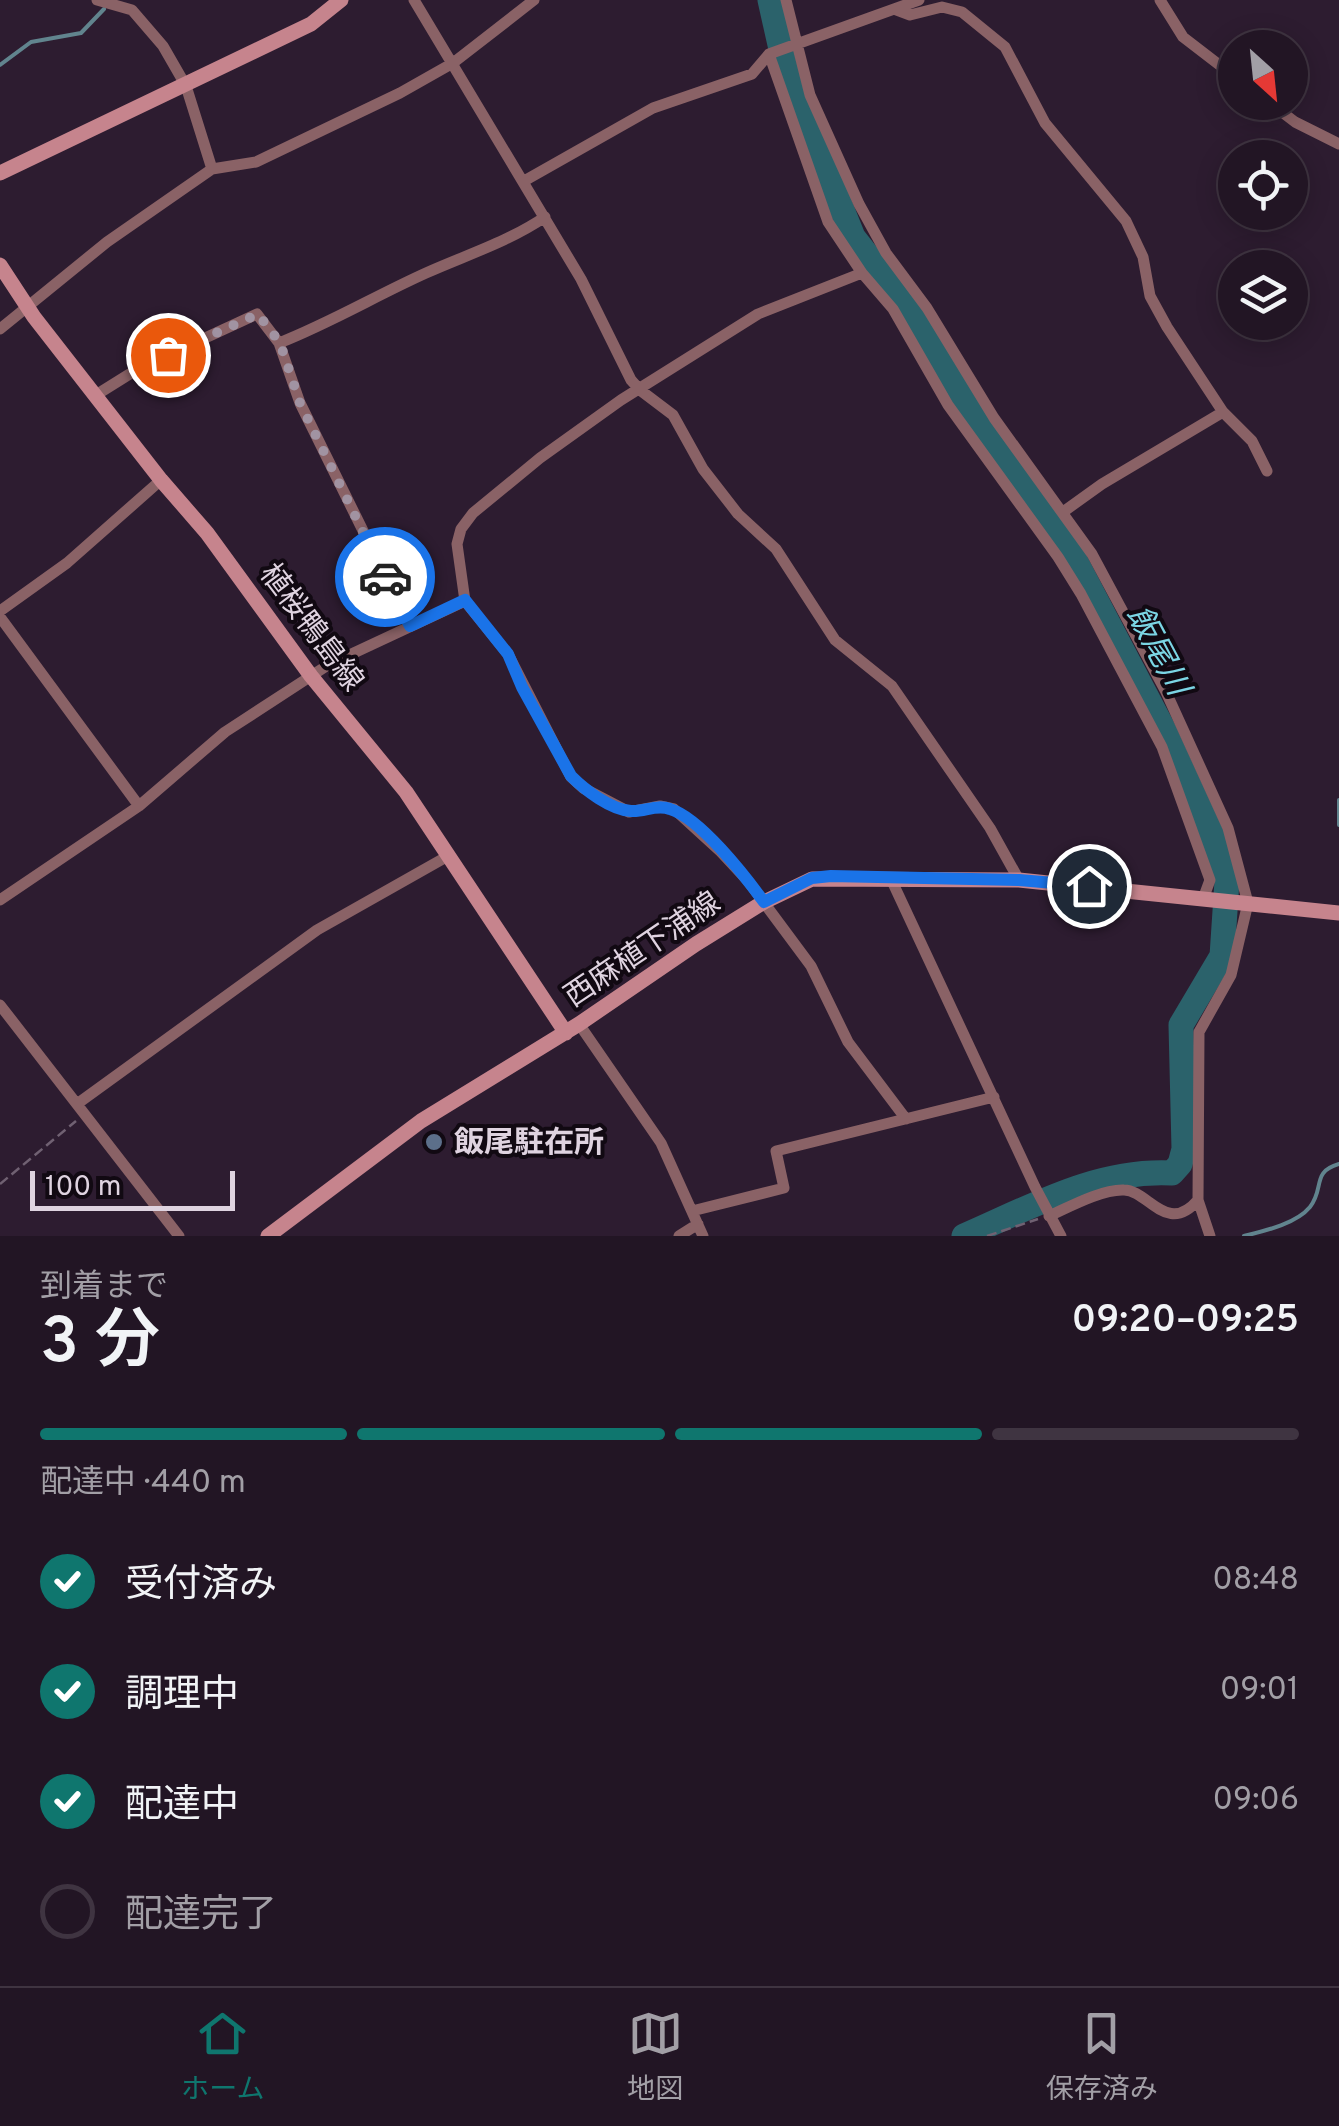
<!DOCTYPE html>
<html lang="ja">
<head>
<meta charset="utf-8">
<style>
	body { margin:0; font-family:Overpass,"Noto Sans JP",sans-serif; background:#2a1e2c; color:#f1f3f6; height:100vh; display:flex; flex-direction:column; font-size:38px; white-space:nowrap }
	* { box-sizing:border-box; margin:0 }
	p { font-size:32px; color:#a29fa6 }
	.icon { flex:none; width:55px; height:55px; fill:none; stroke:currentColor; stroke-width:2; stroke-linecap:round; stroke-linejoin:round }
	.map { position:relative; height:1236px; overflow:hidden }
	.drawer { display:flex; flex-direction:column; background:#221524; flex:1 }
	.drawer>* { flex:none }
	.needle { width:65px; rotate:153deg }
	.fabs { position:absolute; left:1218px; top:30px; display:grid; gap:20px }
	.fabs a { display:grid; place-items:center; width:90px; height:90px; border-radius:50%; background:#221524; box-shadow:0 5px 25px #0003,0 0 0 2px #3f3441; font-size:50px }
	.scale { position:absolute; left:30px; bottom:25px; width:205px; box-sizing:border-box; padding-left:10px; border:5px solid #dfd3e0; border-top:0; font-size:28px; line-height:35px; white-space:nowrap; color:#dfd3e0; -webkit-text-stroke:8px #110912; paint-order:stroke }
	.pin { position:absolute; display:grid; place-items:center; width:85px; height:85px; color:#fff; margin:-42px; border:5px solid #fff; border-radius:50%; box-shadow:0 2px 10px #0007 }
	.courier { position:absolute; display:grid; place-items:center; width:100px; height:100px; margin:-50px; border:8px solid #1a73e8; border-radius:50%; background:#fff; color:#222; box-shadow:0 2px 12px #0007 }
	.headline em { font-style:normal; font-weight:600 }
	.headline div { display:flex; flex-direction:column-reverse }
	.headline { display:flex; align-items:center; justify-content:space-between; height:170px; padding:0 40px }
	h1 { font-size:65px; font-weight:600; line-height:75px }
	.bar { display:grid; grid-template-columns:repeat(4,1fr); gap:15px 10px; align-content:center; height:120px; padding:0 40px }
	.bar i { height:12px; border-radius:8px; background:#3f3441 }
	.bar .active { background:#0f766e }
	.bar p { grid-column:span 4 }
	ol { padding:0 40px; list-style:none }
	li { display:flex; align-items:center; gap:30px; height:110px }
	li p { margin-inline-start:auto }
	li .icon { padding:10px; border-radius:50%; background:#0f766e; color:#fff; stroke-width:4 }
	li:last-child { color:#a29fa6 }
	li i { width:55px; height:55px; border:5px solid #3f3441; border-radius:50% }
	.tabs { display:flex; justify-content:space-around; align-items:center; height:140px; border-top:2px solid #3f3441; background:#221524; font-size:28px; color:#a29fa6 }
	.tabs a { display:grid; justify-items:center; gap:5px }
	.tabs .active { color:#0f766e }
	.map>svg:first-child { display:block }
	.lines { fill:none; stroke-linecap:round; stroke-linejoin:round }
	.stream { stroke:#61848e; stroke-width:4 }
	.river { stroke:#2b626b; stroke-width:25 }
	.path { stroke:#706172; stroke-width:2.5; stroke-dasharray:10 5; stroke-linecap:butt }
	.minor { stroke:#8a6266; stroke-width:11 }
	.secondary { stroke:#c6848d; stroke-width:15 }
	.done { stroke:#a193a2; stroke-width:10; stroke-dasharray:0 18 }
	.route { stroke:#1a73e8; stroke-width:12 }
	.service-dot { fill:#5c6f8a; stroke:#110912; stroke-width:4 }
	.labels { text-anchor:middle; stroke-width:8; stroke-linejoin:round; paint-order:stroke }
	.street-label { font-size:30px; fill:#dfd3e0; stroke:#110912 }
	.poi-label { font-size:30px; font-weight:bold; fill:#dfd3e0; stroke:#110912; text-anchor:start }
	.water-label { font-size:32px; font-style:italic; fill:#7bd5e4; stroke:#110912 }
</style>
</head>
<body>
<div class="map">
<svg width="1339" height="1236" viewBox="0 0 1339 1236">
	<rect width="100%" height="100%" fill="#2d1c30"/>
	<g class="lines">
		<path class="stream" d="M0,65L31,42L81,33L104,9
			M1339,800V825
			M1244,1236C1264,1231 1296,1224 1310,1207C1325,1188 1311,1172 1339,1164"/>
		<path class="river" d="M770,0L785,67L853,237L897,293L957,388L1073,556L1164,730L1212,835L1227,881L1222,956L1181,1025L1184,1149L1180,1164L1172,1173C1097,1169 1031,1207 964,1236"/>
		<path class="path" d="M0,1184L76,1121
			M987,1236L1038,1219"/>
		<path class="minor" d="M97,0L132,10L163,46L186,86L212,169
			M414,0L581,279L631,380L640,390L673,415L703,469L738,514L776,549L835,640L892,686L990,828L1019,880
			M786,0L810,95L859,204L886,253L927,308L994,418L1092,554L1166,692L1228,828L1248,903L1231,975L1199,1032L1198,1200C1167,1236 1148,1190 1124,1190C1102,1189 1069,1207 1049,1216
			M1160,0L1183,37L1235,77
			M894,9L910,15L942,7L962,12L1005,47L1045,123L1126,221L1143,257L1150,296L1167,327L1223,412L1252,441L1267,471
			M769,54L828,222L862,273L893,309L948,405L1058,557L1081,594L1162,747L1210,880L1203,899
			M1269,102L1295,122L1339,144
			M524,181L653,108L752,74L769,54L919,0
			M862,273L758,314L621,400L540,458L473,513L461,529L457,544L465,601L508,654L571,777L583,788L629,812L660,806L674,809L721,852L748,881L811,966L848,1042L906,1119
			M0,329L107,242L212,169L256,162L400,93L453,63L534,0
			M279,343L300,403L410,626
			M96,395L136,370L257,314L279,343C330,323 377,295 426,273C466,255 508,242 545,217
			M1063,512L1102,484L1223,412
			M0,611L67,563L161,480
			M0,617L139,806
			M891,879L1035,1187L1061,1236
			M0,900L139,806L225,732L328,665L465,601
			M0,1005L179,1236
			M579,1024L661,1143L703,1236
			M77,1104L317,930L448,856
			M1198,1200L1210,1236
			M692,1211L784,1188L776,1151L994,1097
			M679,1236L698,1224"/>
		<path class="secondary" d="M0,173L311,24L341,0
			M0,265L34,317L161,480L207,533L311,676L406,792L566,1033
			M268,1236L421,1121L579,1024L696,944L764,902L812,879L1019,880L1339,913"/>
	</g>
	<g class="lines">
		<path class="done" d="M168,355L258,314L280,343L300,403L385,577"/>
		<path class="route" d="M385,577L410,626L465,600L508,654L522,687L571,776C585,790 611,810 631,811C645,812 656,804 670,809C700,818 745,876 764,902L812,878L831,876L1019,880L1089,886"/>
	</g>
	<circle class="service-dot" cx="434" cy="1142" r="10"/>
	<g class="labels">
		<g class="street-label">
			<text transform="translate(312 627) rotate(53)" y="10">植桜鴨島線</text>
			<text transform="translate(642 949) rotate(-34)" y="10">西麻植下浦線</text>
		</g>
		<g class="poi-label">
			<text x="454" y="1152">飯尾駐在所</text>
		</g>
		<g class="water-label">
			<text transform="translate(1159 650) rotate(62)" y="11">飯尾川</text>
		</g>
	</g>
</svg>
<div class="fabs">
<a><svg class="needle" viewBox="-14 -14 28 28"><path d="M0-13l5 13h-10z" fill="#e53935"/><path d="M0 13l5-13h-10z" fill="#a29fa6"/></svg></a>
<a><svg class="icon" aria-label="locate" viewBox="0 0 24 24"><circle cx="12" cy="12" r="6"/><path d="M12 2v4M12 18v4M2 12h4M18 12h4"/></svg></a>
<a><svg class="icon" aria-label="layers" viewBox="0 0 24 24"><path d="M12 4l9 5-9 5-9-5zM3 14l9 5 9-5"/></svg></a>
</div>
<div class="scale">100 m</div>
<div class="pin" style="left:168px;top:355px;background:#ea580c"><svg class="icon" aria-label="bag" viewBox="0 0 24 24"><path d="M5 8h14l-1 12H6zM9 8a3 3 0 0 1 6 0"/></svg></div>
<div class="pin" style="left:1089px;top:886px;background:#1f2937"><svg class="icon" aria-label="home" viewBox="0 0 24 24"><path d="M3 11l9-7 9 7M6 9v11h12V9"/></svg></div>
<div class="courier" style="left:385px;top:577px"><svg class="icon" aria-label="car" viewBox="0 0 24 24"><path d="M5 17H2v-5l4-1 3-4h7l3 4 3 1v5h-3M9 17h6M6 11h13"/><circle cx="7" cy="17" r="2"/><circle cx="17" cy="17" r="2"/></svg></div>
</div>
<section class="drawer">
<div class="headline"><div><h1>3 分</h1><p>到着まで</p></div><em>09:20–09:25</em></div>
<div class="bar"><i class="active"></i><i class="active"></i><i class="active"></i><i></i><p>配達中 · 440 m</p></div>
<ol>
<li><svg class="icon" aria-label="check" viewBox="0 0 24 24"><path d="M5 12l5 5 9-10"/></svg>受付済み<p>08:48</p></li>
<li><svg class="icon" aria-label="check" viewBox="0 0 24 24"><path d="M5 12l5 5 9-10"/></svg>調理中<p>09:01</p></li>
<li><svg class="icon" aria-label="check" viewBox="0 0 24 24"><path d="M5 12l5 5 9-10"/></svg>配達中<p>09:06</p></li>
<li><i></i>配達完了</li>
</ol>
</section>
<nav class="tabs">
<a class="active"><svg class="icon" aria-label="home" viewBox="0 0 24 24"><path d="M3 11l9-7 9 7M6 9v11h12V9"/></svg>ホーム</a>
<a><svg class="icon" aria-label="map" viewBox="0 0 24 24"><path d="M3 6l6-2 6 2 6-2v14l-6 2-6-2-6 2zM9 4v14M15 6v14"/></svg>地図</a>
<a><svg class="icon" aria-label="saved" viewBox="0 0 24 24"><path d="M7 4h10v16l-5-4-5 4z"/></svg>保存済み</a>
</nav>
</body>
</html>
